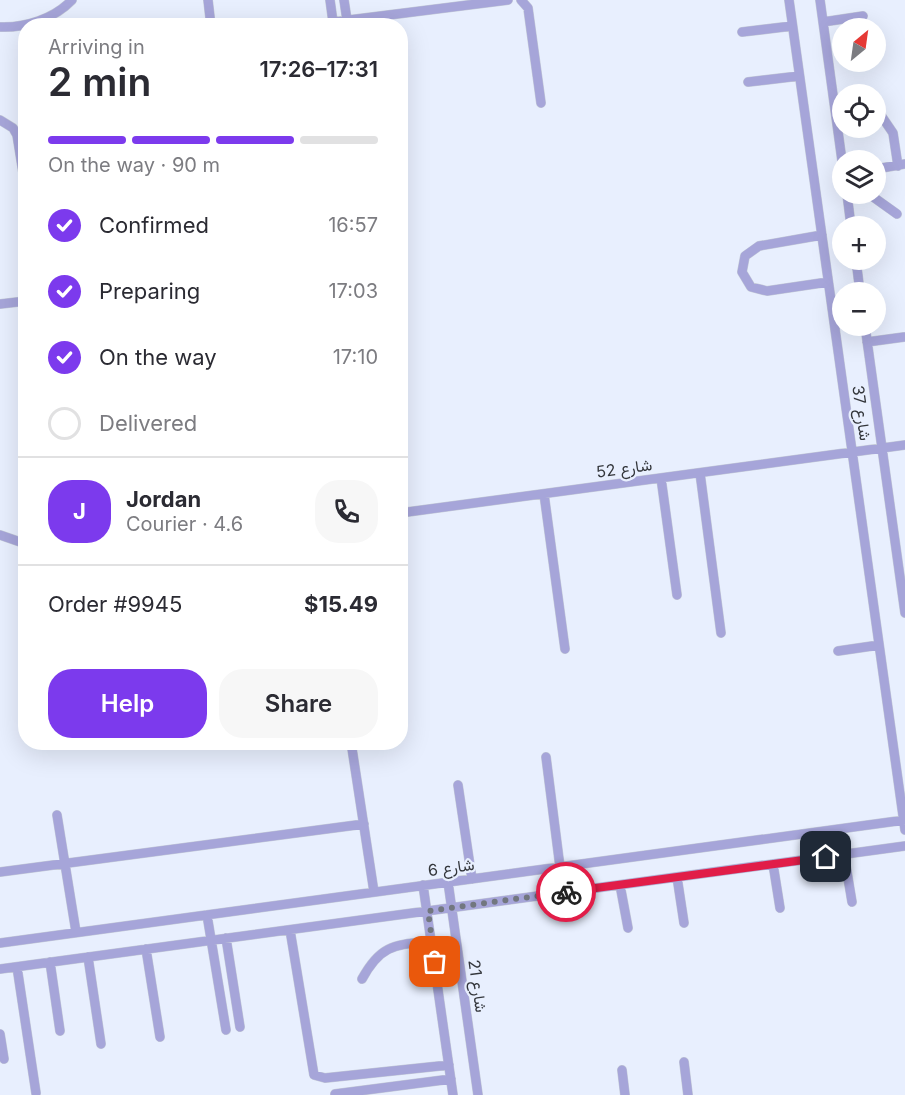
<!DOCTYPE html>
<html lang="en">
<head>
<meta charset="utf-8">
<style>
	body { margin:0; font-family:Inter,Vazirmatn,sans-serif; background:#f7f7f7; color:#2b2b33; height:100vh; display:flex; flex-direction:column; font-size:22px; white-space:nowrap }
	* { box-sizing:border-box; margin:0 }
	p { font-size:20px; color:#7c7c81 }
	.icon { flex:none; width:33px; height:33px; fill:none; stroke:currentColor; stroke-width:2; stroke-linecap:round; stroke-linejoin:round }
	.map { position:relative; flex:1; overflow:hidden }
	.drawer { position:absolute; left:18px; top:18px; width:390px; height:732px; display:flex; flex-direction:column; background:#fff; border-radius:24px; box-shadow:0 6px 24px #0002 }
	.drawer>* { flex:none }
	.needle { width:39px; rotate:29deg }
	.buttons { position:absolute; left:832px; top:18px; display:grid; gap:12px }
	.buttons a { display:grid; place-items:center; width:54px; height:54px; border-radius:50%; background:#fff; box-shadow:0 6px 24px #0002; font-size:30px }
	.pin { position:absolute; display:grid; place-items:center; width:51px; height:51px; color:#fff; margin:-26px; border-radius:12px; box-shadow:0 3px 9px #0006 }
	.courier { position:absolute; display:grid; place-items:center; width:60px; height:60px; margin:-30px; border:4px solid #e11d48; border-radius:50%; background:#fff; color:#222; box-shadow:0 2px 8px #0007 }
	.head em { font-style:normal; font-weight:600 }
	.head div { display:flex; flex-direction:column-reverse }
	.head { display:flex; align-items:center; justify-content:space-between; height:102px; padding:0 30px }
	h1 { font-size:39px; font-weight:600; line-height:45px }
	.bar { display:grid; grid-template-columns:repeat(4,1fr); gap:9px 6px; align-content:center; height:72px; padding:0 30px }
	.bar i { height:8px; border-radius:4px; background:#e1e1e2 }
	.bar .current { background:#7c3aed }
	.bar p { grid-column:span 4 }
	.line { display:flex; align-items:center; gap:15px; padding:0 30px; border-top:2px solid #e1e1e2 }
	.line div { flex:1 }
	.round { display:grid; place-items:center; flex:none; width:63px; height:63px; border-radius:24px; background:#f7f7f7 }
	ol { padding:0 30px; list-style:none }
	li { display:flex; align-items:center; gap:18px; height:66px }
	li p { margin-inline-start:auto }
	li .icon { padding:6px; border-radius:50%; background:#7c3aed; color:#fff; stroke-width:4 }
	li:last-child { color:#7c7c81 }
	li i { width:33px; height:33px; border:3px solid #e1e1e2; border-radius:50% }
	.button { display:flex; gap:12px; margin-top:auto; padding:12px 30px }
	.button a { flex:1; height:69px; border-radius:24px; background:#7c3aed; color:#fff; font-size:24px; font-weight:600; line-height:69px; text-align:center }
	.button a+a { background:#f7f7f7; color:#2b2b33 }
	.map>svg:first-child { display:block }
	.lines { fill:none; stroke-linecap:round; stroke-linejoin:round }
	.lane-casing { stroke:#c4cad7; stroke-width:10 }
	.lane { stroke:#a6a5d9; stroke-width:9 }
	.done { stroke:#72777f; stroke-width:6; stroke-dasharray:0 10.8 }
	.route { stroke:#e11d48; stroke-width:8 }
	.labels { text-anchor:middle; stroke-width:4.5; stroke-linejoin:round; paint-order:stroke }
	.street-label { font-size:16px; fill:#33363b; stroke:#e8effe }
</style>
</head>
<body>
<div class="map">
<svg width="905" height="1095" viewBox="0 0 905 1095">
	<rect width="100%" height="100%" fill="#e8effe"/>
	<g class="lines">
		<g class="lane-casing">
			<path id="lane" d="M208,0L211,26
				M330,0L333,22L508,0
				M344,0L347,20
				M521,0L528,8L541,103
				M789,0L905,830
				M820,0L843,168
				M823,22L863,16
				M0,27C25,28 54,19 72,0
				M742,32L792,26
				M748,82L799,76
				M876,108L893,133L898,166
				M0,120L13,128L17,135L26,191
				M876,169L905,164
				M847,194L851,226
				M869,194L897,214
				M822,235L759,246L745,256L742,272L751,287L767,291L828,282
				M856,260L860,292
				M0,304L26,301
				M865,326L905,613
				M867,342L904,337
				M700,473L721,633
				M661,478L677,595
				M544,494L565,649
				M400,513L905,445
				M0,535L26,544
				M838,651L879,645
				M351,742L374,892
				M546,757L560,867
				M458,785L472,879
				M57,815L76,932
				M844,854L852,902
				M773,864L780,908
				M0,872L364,824
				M677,877L684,923
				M448,882L478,1095
				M423,885L453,1095
				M620,885L628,928
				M207,915L226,1030
				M290,930L314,1075L325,1078L449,1065
				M226,938L240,1027
				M0,943L905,820
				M146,949L160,1037
				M88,957L101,1044
				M50,962L60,1031
				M17,967L36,1093
				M0,969L905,846
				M362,979C381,944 395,945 432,941
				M0,1034L4,1059
				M684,1062L688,1095
				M622,1070L625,1095
				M335,1094L451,1079"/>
		</g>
		<use href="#lane" class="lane"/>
	</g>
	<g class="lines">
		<path class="done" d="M435,962L428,911L566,892"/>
		<path class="route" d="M566,892L826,857"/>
	</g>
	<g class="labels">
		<g class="street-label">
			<text transform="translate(862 413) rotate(82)" y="6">شارع 37</text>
			<text transform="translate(624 468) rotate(-8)" y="6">شارع 52</text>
			<text transform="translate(451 867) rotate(-8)" y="6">شارع 6</text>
			<text transform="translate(478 986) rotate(82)" y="6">شارع 21</text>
		</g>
	</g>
</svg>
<div class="buttons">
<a><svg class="needle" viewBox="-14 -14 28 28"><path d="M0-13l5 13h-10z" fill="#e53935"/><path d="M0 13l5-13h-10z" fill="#7c7c81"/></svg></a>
<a><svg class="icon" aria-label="locate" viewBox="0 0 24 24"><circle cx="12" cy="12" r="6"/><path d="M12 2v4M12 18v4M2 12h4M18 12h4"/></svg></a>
<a><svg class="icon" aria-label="layers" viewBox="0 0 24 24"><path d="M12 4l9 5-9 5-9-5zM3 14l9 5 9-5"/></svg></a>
<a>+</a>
<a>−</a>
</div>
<div class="pin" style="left:435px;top:962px;background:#ea580c"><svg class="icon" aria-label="bag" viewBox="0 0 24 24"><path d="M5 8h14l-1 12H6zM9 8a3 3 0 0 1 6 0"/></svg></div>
<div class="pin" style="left:826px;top:857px;background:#1f2937"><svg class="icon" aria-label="home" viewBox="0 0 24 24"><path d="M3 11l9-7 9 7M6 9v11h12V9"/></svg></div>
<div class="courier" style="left:566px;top:892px"><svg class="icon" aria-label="bike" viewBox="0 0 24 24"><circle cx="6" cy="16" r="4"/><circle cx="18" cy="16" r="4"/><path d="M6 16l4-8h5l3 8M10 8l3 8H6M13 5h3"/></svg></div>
<section class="drawer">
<div class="head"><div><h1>2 min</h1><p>Arriving in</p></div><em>17:26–17:31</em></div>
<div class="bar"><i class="current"></i><i class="current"></i><i class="current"></i><i></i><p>On the way · 90 m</p></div>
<ol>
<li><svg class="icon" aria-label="check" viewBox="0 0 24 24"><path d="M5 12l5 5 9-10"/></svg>Confirmed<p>16:57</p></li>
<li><svg class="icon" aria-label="check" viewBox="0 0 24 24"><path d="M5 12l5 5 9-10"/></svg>Preparing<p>17:03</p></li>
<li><svg class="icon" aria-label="check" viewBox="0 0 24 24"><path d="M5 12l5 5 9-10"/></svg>On the way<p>17:10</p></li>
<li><i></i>Delivered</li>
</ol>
<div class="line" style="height:108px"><b class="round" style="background:#7c3aed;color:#fff">J</b><div><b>Jordan</b><p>Courier · 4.6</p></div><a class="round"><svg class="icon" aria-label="phone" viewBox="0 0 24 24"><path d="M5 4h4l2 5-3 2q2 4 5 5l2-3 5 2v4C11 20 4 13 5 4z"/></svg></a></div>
<div class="line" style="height:78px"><div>Order #9945</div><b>$15.49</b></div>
<div class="button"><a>Help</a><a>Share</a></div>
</section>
</div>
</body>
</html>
